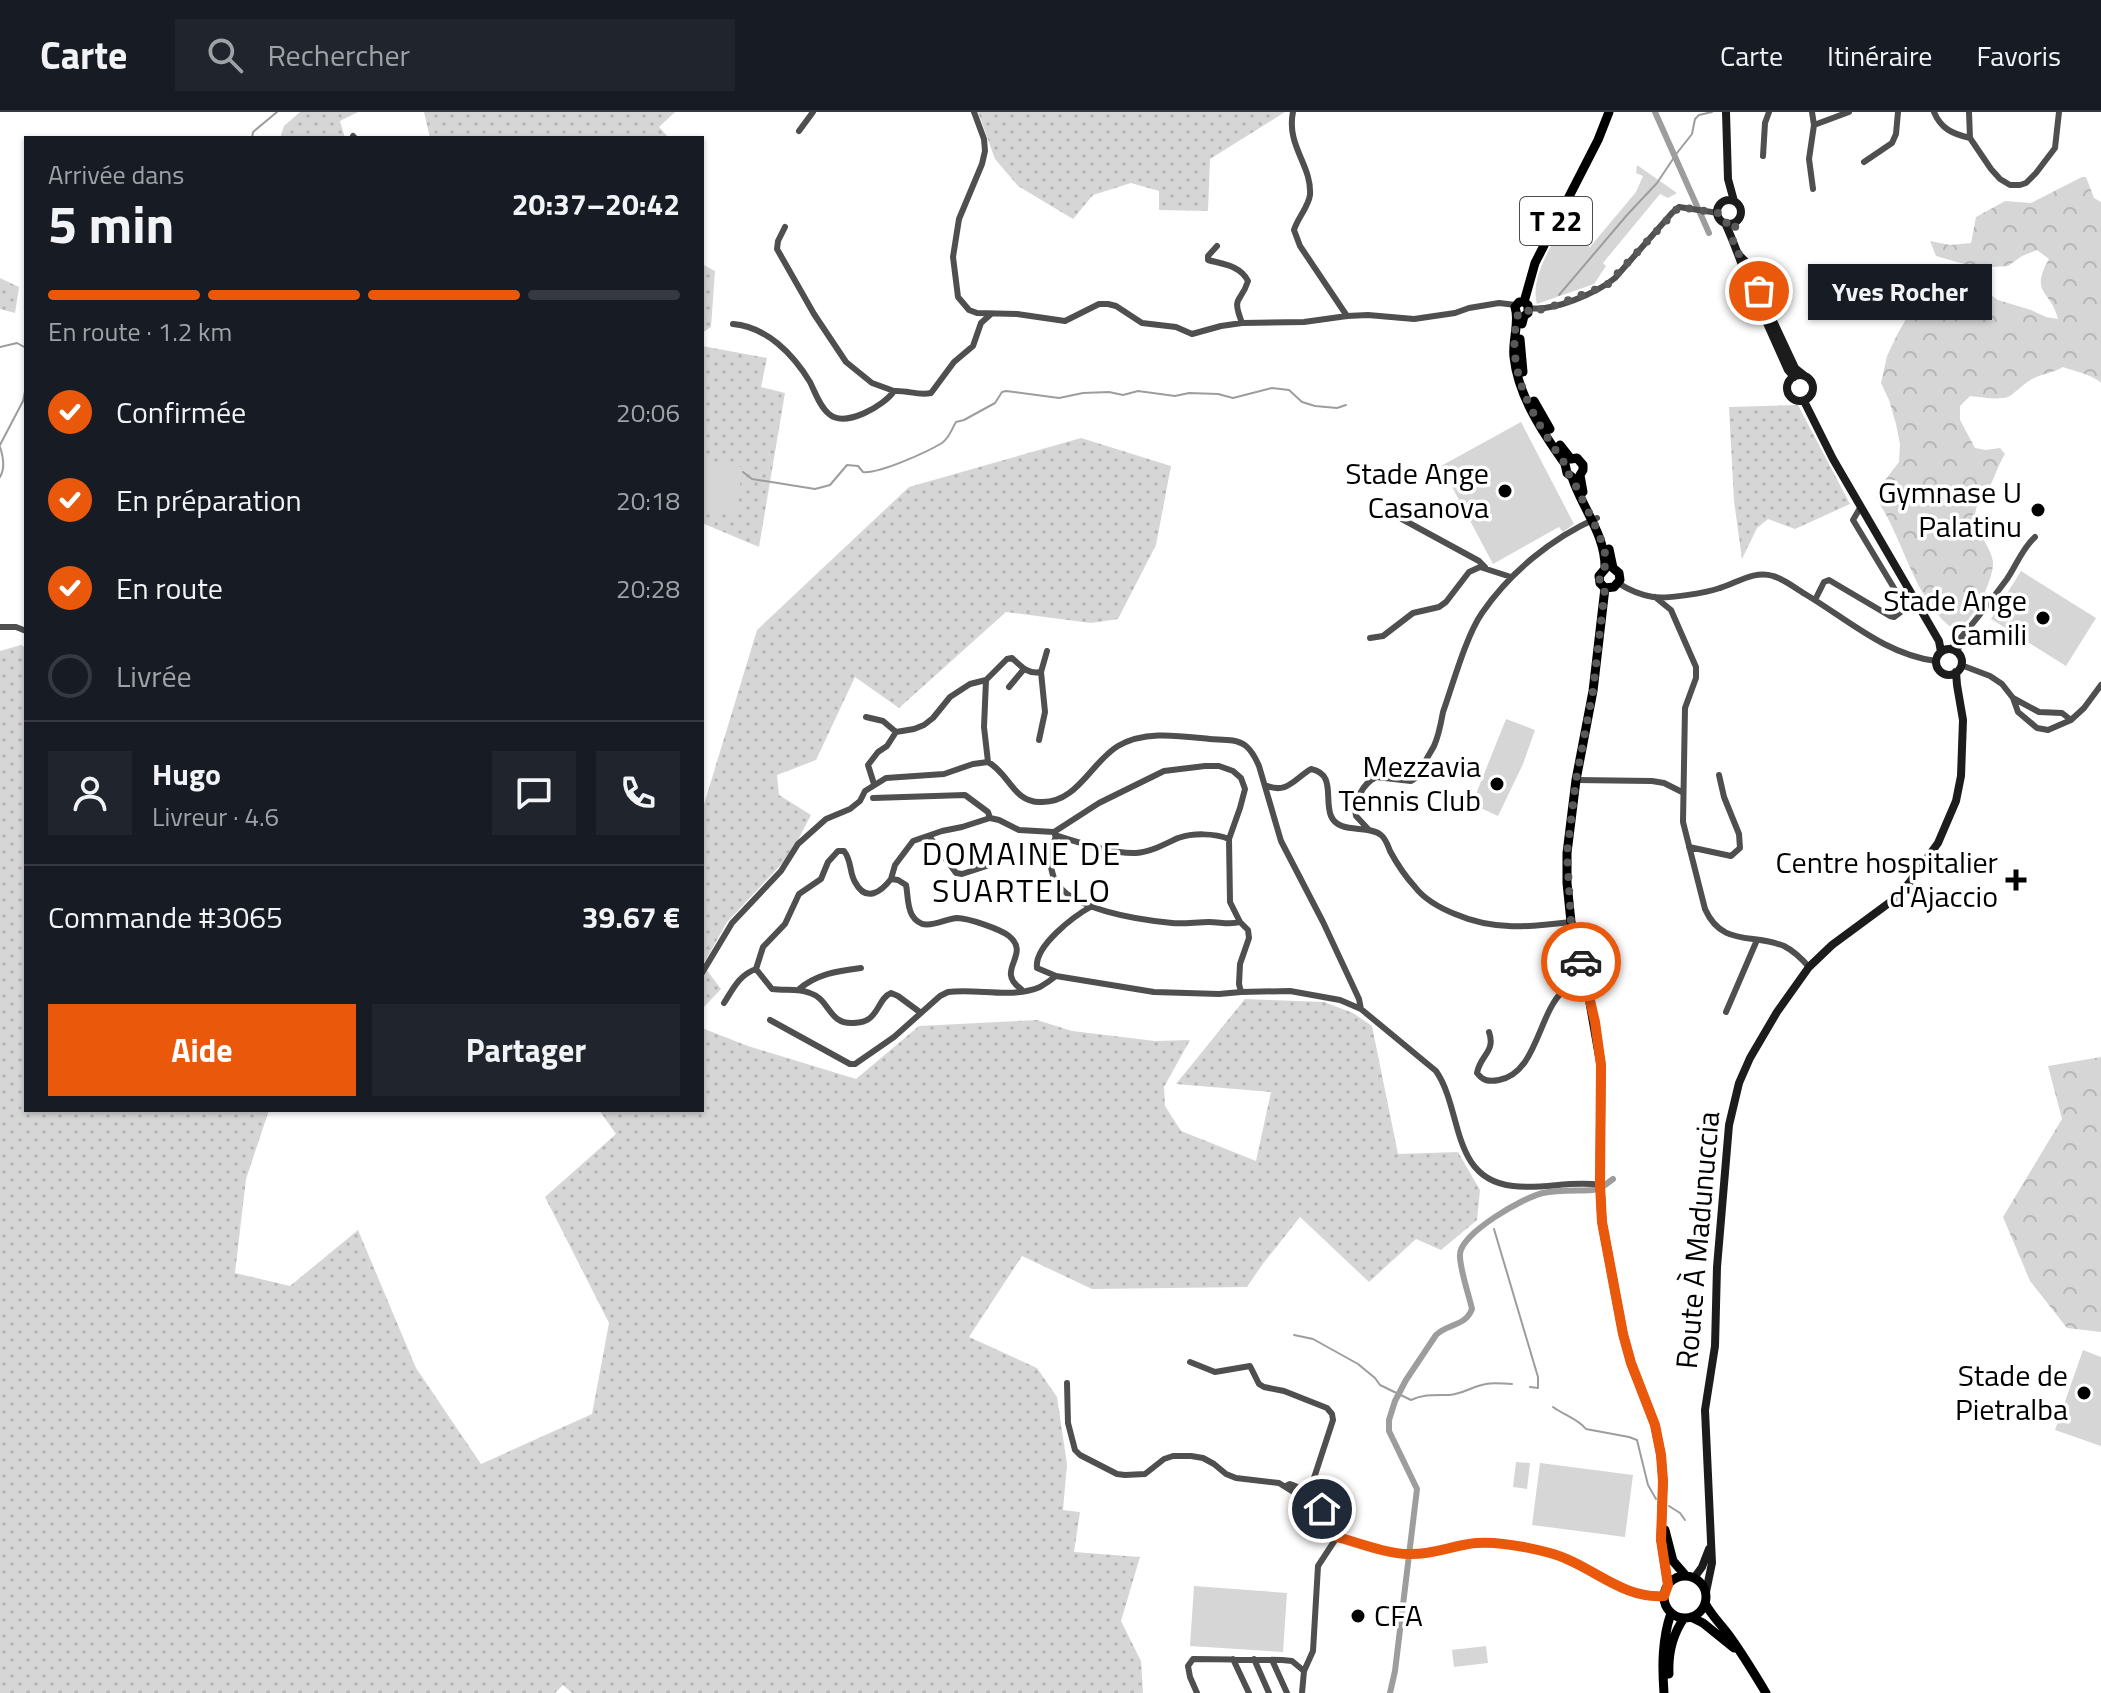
<!DOCTYPE html>
<html lang="fr">
<head>
<meta charset="utf-8">
<style>
	body { margin:0; font-family:"Titillium Web",sans-serif; background:#20242c; color:#f1f3f6; height:100vh; display:flex; flex-direction:column; font-size:30px; white-space:nowrap }
	* { box-sizing:border-box; margin:0 }
	p { font-size:26px; color:#9ea1a6 }
	.icon { flex:none; width:44px; height:44px; fill:none; stroke:currentColor; stroke-width:2; stroke-linecap:round; stroke-linejoin:round }
	.map { position:relative; flex:1; overflow:hidden }
	.drawer { position:absolute; left:24px; top:24px; width:680px; height:976px; display:flex; flex-direction:column; background:#171b24; border-radius:0px; box-shadow:0 2px 6px #0004 }
	.drawer>* { flex:none }
	.pin { position:absolute; display:grid; place-items:center; width:68px; height:68px; color:#fff; margin:-34px; border:4px solid #fff; border-radius:50%; box-shadow:0 2px 8px #0007 }
	.courier { position:absolute; display:grid; place-items:center; width:80px; height:80px; margin:-40px; border:6px solid #ea580c; border-radius:50%; background:#fff; color:#222; box-shadow:0 2px 10px #0007 }
	.bubble { position:absolute; height:56px; border-radius:0px; background:#171b24; box-shadow:0 2px 6px #0004; font-size:26px; font-weight:700; line-height:56px; text-align:center }
	.overview em { font-style:normal; font-weight:700 }
	.overview div { display:flex; flex-direction:column-reverse }
	.overview { display:flex; align-items:center; justify-content:space-between; height:136px; padding:0 24px }
	h1 { font-size:52px; font-weight:700; line-height:60px }
	.bar { display:grid; grid-template-columns:repeat(4,1fr); gap:12px 8px; align-content:center; height:96px; padding:0 24px }
	.bar i { height:10px; border-radius:6px; background:#363941 }
	.bar .on { background:#ea580c }
	.bar p { grid-column:span 4 }
	.line { display:flex; align-items:center; gap:20px; padding:0 24px; border-top:2px solid #363941 }
	.line div { flex:1 }
	.round { display:grid; place-items:center; flex:none; width:84px; height:84px; border-radius:0px; background:#20242c }
	ol { padding:0 24px; list-style:none }
	li { display:flex; align-items:center; gap:24px; height:88px }
	li p { margin-inline-start:auto }
	li .icon { padding:8px; border-radius:50%; background:#ea580c; color:#fff; stroke-width:4 }
	li:last-child { color:#9ea1a6 }
	li i { width:44px; height:44px; border:4px solid #363941; border-radius:50% }
	.action { display:flex; gap:16px; margin-top:auto; padding:16px 24px }
	.action a { flex:1; height:92px; border-radius:0px; background:#ea580c; color:#fff; font-size:32px; font-weight:700; line-height:92px; text-align:center }
	.action a+a { background:#20242c; color:#f1f3f6 }
	header { display:flex; align-items:center; gap:48px; box-sizing:border-box; height:112px; padding:0 40px; background:#171b24; border-bottom:2px solid #363941 }
	header strong { font-size:38px }
	nav { display:flex; gap:44px; margin-inline-start:auto; font-size:28px }
	.search { width:560px; height:72px; background:#20242c; display:flex; align-items:center; gap:20px; box-sizing:border-box; padding:0 28px; border-radius:0px; color:#9ea1a6; font-size:30px }
	.map>svg:first-child { display:block }
	.grass { fill:url(#grass-dots) }
	.forest { fill:url(#forest-crowns) }
	.green { fill:#d6d6d6 }
	.lines { fill:none; stroke-linecap:round; stroke-linejoin:round }
	.stream { stroke:#9d9d9d; stroke-width:2 }
	.canal { stroke:#9d9d9d; stroke-width:6 }
	.secondary-tunnel { stroke:#d9d9d9; stroke-width:8; stroke-dasharray:8 4; stroke-linecap:butt }
	.minor { stroke:#4f4f4f; stroke-width:6 }
	.secondary { stroke:#1c1c1c; stroke-width:8 }
	.primary { stroke:#000; stroke-width:9 }
	.done { stroke:#595959; stroke-width:8; stroke-dasharray:0 14.4 }
	.route { stroke:#ea580c; stroke-width:10 }
	.poi-dot { fill:#000; stroke:#fff; stroke-width:3 }
	.labels { text-anchor:middle; stroke-width:7; stroke-linejoin:round; paint-order:stroke }
	.shield { fill:#fff; stroke:#4c4c4c; stroke-width:2 }
	.shield-label { font-size:28px; font-weight:bold; fill:#000 }
	.poi-label { font-size:30px; fill:#000; stroke:#fff; text-anchor:end }
	.street-label { font-size:30px; fill:#000; stroke:#fff }
	.neighbourhood-label { font-size:32px; letter-spacing:2px; fill:#000; stroke:#fff }
</style>
</head>
<body>
<header>
<strong>Carte</strong>
<div class="search"><svg class="icon" aria-label="search" viewBox="0 0 24 24"><circle cx="10" cy="10" r="6"/><path d="M15 15l6 6"/></svg>Rechercher</div>
<nav><a>Carte</a><a>Itinéraire</a><a>Favoris</a></nav>
</header>
<div class="map">
<svg width="2101" height="1581" viewBox="0 0 2101 1581">
	<defs>
		<pattern id="grass-dots" width="8" height="8" patternUnits="userSpaceOnUse" patternTransform="scale(2)"><rect width="8" height="8" fill="#d6d6d6"/><path d="M2 2h.1M6 6h.1" fill="none" stroke="#b6b6b6" stroke-width="1.8" stroke-linecap="round"/></pattern>
		<pattern id="forest-crowns" width="20" height="18" patternUnits="userSpaceOnUse" patternTransform="scale(2)"><rect width="20" height="18" fill="#d6d6d6"/><path d="M2 6a3 3 0 1 1 6 0M12 15a3 3 0 1 1 6 0" fill="none" stroke="#b6b6b6"/></pattern>
	</defs>
	<rect width="100%" height="100%" fill="#fff"/>
	<path class="grass" d="M300,0H358L340,9L345,26H280L284,14Z
		M424,0H675L659,15L669,26H430Z
		M978,0H1285L1210,47L1208,99L1159,98V79L1131,71L1093,83L1073,107L1018,74L995,47Z
		M702,152L715,159L711,215L702,221Z
		M0,166L19,175L15,201L0,197Z
		M702,234L767,246L761,275L785,281L759,435L702,411Z
		M1798,293L1850,392L1795,417L1768,407L1757,416L1742,447L1734,389L1729,295Z
		M1081,326L1171,354L1156,433L1118,507L1091,511L1006,500L899,596L855,565L816,648L777,663L779,683L811,703L790,743L727,810L703,853L721,877L702,897V699L757,518L909,375Z
		M21,533L26,536V998H269L246,1067L235,1161L290,1174L358,1118L416,1256L481,1352L592,1302L609,1211L545,1085L616,1022L599,998H702V916L748,934L856,967L919,914L1037,908L1072,919L1155,929L1190,928L1164,975L1165,994L1181,1019L1256,1049L1271,980L1176,972L1245,887L1324,890L1353,901L1372,914L1398,1042L1458,1040L1480,1078L1477,1108L1441,1138L1416,1127L1369,1170L1300,1105L1262,1153L1247,1175L1092,1177L1022,1144L969,1225L1037,1256L1057,1285L1067,1352L1063,1398L1080,1400L1074,1440L1140,1445L1121,1509L1141,1549L1143,1581H572L563,1573L555,1581H0V539Z"/>
	<path class="forest" d="M2082,65H2086L2094,86L2101,90V271C2094,263 2073,259 2063,255C2053,261 2042,262 2032,267C2023,272 2016,280 2010,284C1999,289 1982,285 1970,284L1960,294V308L1975,336L1986,338L2000,336L2005,342C1998,353 1995,365 1989,376C1985,383 1978,389 1976,397C1971,416 1991,433 1993,450C1994,466 1976,502 1964,512C1961,514 1956,515 1952,516C1923,495 1909,451 1894,419C1889,407 1882,396 1876,385L1882,372L1899,350L1900,332L1896,312L1889,288L1881,271L1887,244L1898,221L1915,192L1928,182L1935,162L1947,163L1981,176L1998,188L2031,198L2046,205L2058,207C2051,178 2029,182 2049,147L2037,138L2022,144L2008,154L1978,156L1936,144L1930,129L1950,133L1971,131L1976,105L2005,89L2031,91Z
		M2101,945V1220L2067,1216L2030,1169L2003,1105L2062,1007L2048,954Z"/>
	<path class="green" d="M1637,53L1677,81L1668,86L1660,82L1603,151L1606,154L1594,172L1537,192C1530,166 1550,138 1561,114L1590,135L1636,80L1643,64L1636,61Z
		M1521,310L1574,412L1563,420L1559,415L1493,452L1441,354Z
		M702,351L742,355L737,403L702,400Z
		M2021,459L2096,506L2066,554L1991,507Z
		M1506,607L1535,618L1523,652L1498,704L1472,692Z
		M2083,1238L2101,1245V1334L2055,1318Z
		M1516,1350L1530,1351L1527,1377L1513,1375Z
		M1540,1351L1633,1363L1625,1425L1532,1413Z
		M1194,1474L1287,1481L1283,1540L1190,1534Z
		M1486,1534L1488,1551L1454,1555L1452,1538Z"/>
	<g class="lines">
		<path class="stream" d="M252,26L253,20L277,0
			M1559,183L1627,103L1657,71L1677,41L1692,22L1695,7L1699,3L1712,0
			M0,235L17,231L26,236
			M0,333L23,289L26,275
			M0,335C3,344 5,357 0,365
			M743,360L752,367L815,377L830,373L847,353L858,354L863,360C879,362 927,340 942,331C950,325 951,318 956,310L964,308L995,291L1002,280L1006,279L1059,286L1083,281L1109,280L1123,283L1138,279L1175,284L1189,281L1218,282L1233,286L1272,276L1289,278L1302,290L1315,294L1337,296L1346,293
			M1494,1117L1538,1265V1276L1530,1275
			M1294,1223L1313,1227L1358,1252L1375,1266L1380,1273L1411,1288C1423,1282 1435,1283 1449,1283C1463,1282 1473,1274 1486,1272C1494,1270 1504,1272 1512,1272
			M1553,1295C1564,1303 1578,1307 1586,1317L1629,1325L1637,1328L1648,1373L1656,1387
			M1669,1394L1680,1401L1685,1408"/>
		<path class="canal" d="M1655,0L1709,121
			M1605,1073L1613,1067
			M1390,1581L1395,1559L1417,1377L1389,1319V1308L1395,1289L1406,1268L1436,1223C1448,1211 1465,1215 1472,1197C1469,1183 1459,1155 1460,1142C1461,1121 1524,1085 1543,1081C1559,1078 1577,1079 1593,1078"/>
		<path class="secondary-tunnel" d="M1759,179L1773,209
			M1753,181L1767,211"/>
		<path class="minor" d="M974,0L984,27L985,39L982,52L959,107L953,145L958,185L969,198L977,201L1017,202L1065,209L1099,192H1108L1116,194L1142,211L1176,215L1192,222L1221,214L1242,211L1304,210L1347,204L1368,203L1414,207L1455,201L1469,196L1499,191L1516,193
			M1293,0C1286,34 1312,53 1310,83C1308,96 1298,105 1294,118L1300,134L1347,204
			M1812,0L1814,13L1809,47L1813,77
			M1934,0C1941,17 1953,22 1970,26
			M1969,0L1970,26L1991,57L2000,67L2010,73H2020L2026,71L2036,61L2055,36L2059,0
			M1814,13L1849,0
			M799,19L813,0
			M353,24L355,26
			M1763,44L1765,11L1769,0
			M1864,50L1892,31L1896,22L1898,0
			M785,115L778,129L777,137L814,202L846,250L872,271L894,279
			M1217,134L1208,144V148C1222,152 1240,153 1248,169C1241,192 1231,182 1242,211
			M1530,196C1552,200 1597,181 1615,166L1672,101L1679,95L1718,101
			M733,212C767,215 793,242 810,270C815,280 820,295 829,302C845,316 884,294 894,279C907,278 919,284 931,281L954,250L973,234L981,211L991,202
			M1860,396L1853,408L1856,413L1906,496L1917,493
			M1400,406L1479,449L1485,455
			M1618,471C1629,478 1640,483 1653,485C1668,487 1705,481 1720,476C1737,471 1754,458 1773,464C1784,467 1795,476 1805,482C1847,507 1886,543 1936,549
			M1655,485L1671,498L1696,555V566L1685,596L1683,710L1705,797C1722,835 1752,821 1784,834C1794,839 1802,847 1809,855
			M1815,488L1824,470L1829,468L1890,504L1894,505L1906,496
			M0,515H16L26,519
			M1370,526L1383,524L1413,501L1439,495L1446,490L1469,460L1480,455L1511,465
			M1950,537C1971,516 1989,491 2007,467C2017,452 2022,437 2035,425
			M1957,540L1962,528
			M1961,553L1990,564L2002,572L2013,586L2018,600L2037,616L2048,618L2071,608L2062,601L2039,600L2013,586
			M1041,560L1047,539
			M986,568L984,615L988,650
			M1009,575L1024,557
			M866,605L883,609L896,620
			M2071,608L2084,596L2101,573
			M1576,668L1652,669L1664,671L1682,680
			M874,672L868,653L878,640L887,634L896,620L914,617L924,613L933,606L950,585L970,572L986,568L1007,547L1012,546C1021,554 1028,563 1041,560L1045,600L1039,628
			M1265,673C1287,683 1294,667 1311,657C1336,662 1324,687 1331,704C1339,723 1368,712 1381,723C1386,727 1388,734 1390,739C1397,752 1405,764 1415,775C1425,788 1440,796 1455,802C1494,819 1530,815 1571,810
			M873,686L965,683L988,700L990,706
			M1369,718L1356,704C1353,689 1363,672 1376,665L1411,669L1419,664C1423,651 1428,645 1434,634C1439,623 1441,611 1443,600C1453,572 1466,524 1482,501C1510,460 1552,426 1597,406
			M1055,723C1077,730 1114,742 1136,741C1151,740 1165,732 1178,726C1193,721 1214,721 1229,727
			M929,724L956,761L962,762L1002,749
			M1056,724C1051,738 1048,751 1054,766C1067,798 1141,808 1172,811C1184,812 1197,810 1209,810C1220,810 1230,813 1240,810
			M1689,735L1731,744L1740,736L1739,722L1724,685L1719,663
			M891,767L895,753L913,729L942,719L962,715L990,706L999,708L1019,718L1054,720L1099,691L1164,659L1205,654H1219L1233,659L1241,666L1245,677L1240,696L1229,727L1230,790L1240,810L1248,818L1249,826L1240,852L1239,872L1241,880
			M756,857L763,835L785,812L799,782L821,767L828,750L838,739H844C852,749 849,760 855,770C866,791 881,780 891,767L898,768L906,773C908,782 907,795 912,803C923,822 942,807 957,806C968,806 1000,817 1009,824C1032,843 994,858 1021,877
			M702,861L732,811L781,759L798,732L826,707L850,697L860,689L865,679L886,666L944,662L973,652L988,650C1009,661 1013,690 1040,690C1077,692 1091,650 1118,634C1145,618 1180,624 1210,627C1221,628 1236,626 1246,634C1252,639 1256,647 1259,654L1281,729L1323,810L1359,887L1361,897
			M1056,864L1037,856C1034,834 1074,804 1092,794
			M798,878C816,862 837,859 861,856
			M724,891C733,877 739,863 756,857L772,877C785,879 798,876 810,881C830,887 828,913 854,911C860,910 862,911 867,908C879,902 879,886 891,881L898,884L921,901
			M1726,900L1757,828
			M770,908L850,952H855L894,925L940,884L948,880C977,876 1012,887 1040,875C1045,872 1051,868 1056,864L1154,880L1219,882L1241,880L1290,879L1340,888L1361,897L1436,959C1463,998 1450,1067 1513,1074C1542,1078 1572,1068 1600,1073
			M1489,920C1496,940 1480,943 1477,961C1483,969 1489,970 1499,968C1537,961 1538,902 1563,879C1570,873 1578,870 1586,868
			M1190,1250L1215,1260L1250,1254L1259,1272L1264,1275L1284,1279L1327,1296L1332,1302L1333,1308L1312,1372C1304,1380 1299,1375 1290,1372L1286,1374
			M1067,1271L1068,1311L1075,1338L1080,1343L1117,1362L1125,1363L1145,1362L1164,1347L1173,1344H1191L1203,1346L1214,1352L1226,1362L1236,1366L1279,1371L1295,1381L1313,1384L1319,1388L1328,1412L1337,1425C1360,1431 1385,1442 1409,1442C1432,1442 1454,1433 1476,1431C1500,1429 1527,1435 1550,1441C1591,1452 1619,1487 1664,1484
			M1233,1547L1249,1581
			M1254,1547L1269,1581
			M1272,1548L1287,1581
			M1197,1581L1190,1565L1188,1554L1193,1547L1282,1548L1292,1549L1304,1559
			M1302,1581L1304,1559L1313,1539L1318,1454L1337,1425"/>
		<path class="secondary" d="M1726,0L1728,67L1734,89
			M1717 100a12 12 0 1 1 24 0a12 12 0 1 1-24 0Z
			M1725,111C1736,134 1743,158 1753,181
			M1740,144L1745,149L1759,179
			M1773,209L1795,256L1805,264
			M1767,211L1788,258L1794,265
			M1787 276a13 13 0 1 1 26 0a13 13 0 1 1-26 0Z
			M1804,289L1833,347L1939,529L1941,540
			M1936 550a13 13 0 1 1 26 0a13 13 0 1 1-26 0Z
			M1694,1466L1702,1455L1709,1437
			M1706,1480L1712,1451L1705,1298L1715,1234L1717,1155L1729,1013L1739,971L1750,946L1777,900L1809,855L1832,833L1893,788L1909,771L1938,731L1956,689L1961,664L1963,608L1957,573L1956,560"/>
		<path class="primary" d="M1524,190H1519L1515,195C1520,210 1512,228 1514,245C1518,284 1543,321 1565,352L1567,361L1572,365C1582,396 1606,423 1605,457
			M1524,190L1535,151L1598,28L1609,0
			M1522,212L1524,204L1528,201V193L1524,190
			M1520,227L1523,260
			M1534,289L1550,317
			M1560,333L1571,347
			M1571,347L1577,346L1583,353V358L1580,363L1583,380
			M1605,457L1599,464L1600,471L1605,476
			M1605,476L1593,579L1576,668L1567,741V771L1571,810L1586,868L1601,953L1600,1073L1602,1110L1623,1222L1631,1251L1655,1313L1661,1343L1663,1369L1661,1428L1668,1473
			M1605,476L1614,475L1620,468L1619,461L1613,456L1609,437
			M1665,1418L1673,1449L1686,1464
			M1664 1485a21 21 0 1 1 42 0a21 21 0 1 1-42 0Z
			M1705,1491C1711,1503 1720,1511 1728,1522C1742,1541 1754,1561 1766,1581
			M1691,1505L1703,1511L1734,1536
			M1669,1562C1668,1542 1673,1522 1684,1506
			M1664,1581C1662,1554 1662,1527 1671,1501"/>
	</g>
	<g class="lines">
		<path class="done" d="M1581,850L1571,810L1567,741L1576,668L1593,579L1605,476L1600,471L1599,464C1601,461 1604,458 1605,454C1611,435 1579,385 1572,365L1567,361L1565,352C1534,307 1504,260 1518,202L1526,203L1530,196L1539,198L1548,196L1607,173L1679,95L1718,101L1720,107L1725,111L1736,110L1733,129L1737,140L1745,149L1759,179"/>
		<path class="route" d="M1322,1397L1337,1425C1359,1431 1387,1442 1409,1442C1432,1443 1454,1433 1476,1431C1500,1429 1527,1435 1550,1441C1591,1452 1620,1487 1664,1484L1668,1473L1661,1428L1663,1369L1661,1343L1655,1313L1631,1251L1623,1222L1602,1110L1600,1073L1601,953L1595,910L1581,850"/>
	</g>
	<g class="poi-dot">
		<circle cx="1505" cy="379" r="8"/>
		<circle cx="2038" cy="398" r="8"/>
		<circle cx="2043" cy="506" r="8"/>
		<circle cx="1497" cy="672" r="8"/>
		<path d="M2012 756h8v8h8v8h-8v8h-8v-8h-8v-8h8z"/>
		<circle cx="2084" cy="1281" r="8"/>
		<circle cx="1358" cy="1504" r="8"/>
	</g>
	<g class="labels">
		<rect class="shield" x="1520" y="85" width="72" height="48" rx="6"/>
		<g class="shield-label">
			<text x="1556" y="119">T 22</text>
		</g>
		<g class="poi-label">
			<text x="1489" y="372">Stade Ange<tspan x="1489" dy="34">Casanova</tspan></text>
			<text x="2022" y="391">Gymnase U<tspan x="2022" dy="34">Palatinu</tspan></text>
			<text x="2027" y="499">Stade Ange<tspan x="2027" dy="34">Camili</tspan></text>
			<text x="1481" y="665">Mezzavia<tspan x="1481" dy="34">Tennis Club</tspan></text>
			<text x="1998" y="761">Centre hospitalier<tspan x="1998" dy="34">d'Ajaccio</tspan></text>
			<text x="2068" y="1274">Stade de<tspan x="2068" dy="34">Pietralba</tspan></text>
			<text x="1374" y="1514" text-anchor="start">CFA</text>
		</g>
		<g class="street-label">
			<text transform="translate(1698 1128) rotate(-85)" y="10">Route À Madunuccia</text>
		</g>
		<g class="neighbourhood-label">
			<text x="1022" y="753">DOMAINE DE<tspan x="1022" dy="37">SUARTELLO</tspan></text>
		</g>
	</g>
</svg>
<div class="pin" style="left:1759px;top:179px;background:#ea580c"><svg class="icon" aria-label="bag" viewBox="0 0 24 24"><path d="M5 8h14l-1 12H6zM9 8a3 3 0 0 1 6 0"/></svg></div>
<div class="pin" style="left:1322px;top:1397px;background:#1f2937"><svg class="icon" aria-label="home" viewBox="0 0 24 24"><path d="M3 11l9-7 9 7M6 9v11h12V9"/></svg></div>
<div class="courier" style="left:1581px;top:850px"><svg class="icon" aria-label="car" viewBox="0 0 24 24"><path d="M5 17H2v-5l4-1 3-4h7l3 4 3 1v5h-3M9 17h6M6 11h13"/><circle cx="7" cy="17" r="2"/><circle cx="17" cy="17" r="2"/></svg></div>
<div class="bubble" style="left:1808px;top:152px;width:184px">Yves Rocher</div>
<section class="drawer">
<div class="overview"><div><h1>5 min</h1><p>Arrivée dans</p></div><em>20:37–20:42</em></div>
<div class="bar"><i class="on"></i><i class="on"></i><i class="on"></i><i></i><p>En route · 1.2 km</p></div>
<ol>
<li><svg class="icon" aria-label="check" viewBox="0 0 24 24"><path d="M5 12l5 5 9-10"/></svg>Confirmée<p>20:06</p></li>
<li><svg class="icon" aria-label="check" viewBox="0 0 24 24"><path d="M5 12l5 5 9-10"/></svg>En préparation<p>20:18</p></li>
<li><svg class="icon" aria-label="check" viewBox="0 0 24 24"><path d="M5 12l5 5 9-10"/></svg>En route<p>20:28</p></li>
<li><i></i>Livrée</li>
</ol>
<div class="line" style="height:144px"><a class="round"><svg class="icon" aria-label="person" viewBox="0 0 24 24"><circle cx="12" cy="8" r="4"/><path d="M4 21q1-7 8-7t8 7"/></svg></a><div><b>Hugo</b><p>Livreur · 4.6</p></div><a class="round"><svg class="icon" aria-label="chat" viewBox="0 0 24 24"><path d="M4 5h16v11H9l-5 4z"/></svg></a><a class="round"><svg class="icon" aria-label="phone" viewBox="0 0 24 24"><path d="M5 4h4l2 5-3 2q2 4 5 5l2-3 5 2v4C11 20 4 13 5 4z"/></svg></a></div>
<div class="line" style="height:104px"><div>Commande #3065</div><b>39.67 €</b></div>
<div class="action"><a>Aide</a><a>Partager</a></div>
</section>
</div>
</body>
</html>
